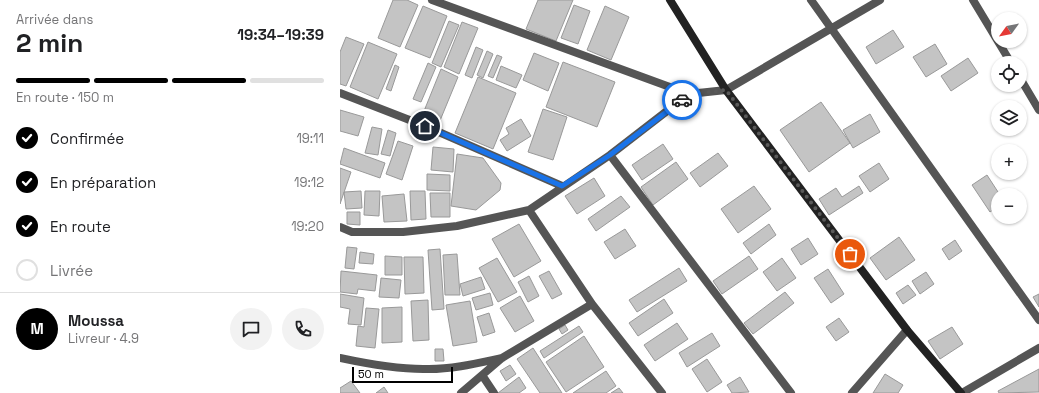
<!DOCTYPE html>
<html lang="fr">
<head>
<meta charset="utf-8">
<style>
	body { margin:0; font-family:"Space Grotesk",sans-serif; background:#f2f2f2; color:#202124; height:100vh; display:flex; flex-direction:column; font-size:15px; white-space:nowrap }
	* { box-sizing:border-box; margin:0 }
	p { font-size:13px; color:#757577 }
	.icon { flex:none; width:22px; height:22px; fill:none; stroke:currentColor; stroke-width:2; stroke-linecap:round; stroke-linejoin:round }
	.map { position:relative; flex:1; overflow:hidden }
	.sheet { display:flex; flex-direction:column; background:#fff; width:340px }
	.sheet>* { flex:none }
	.needle { width:26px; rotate:237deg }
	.tools { position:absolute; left:651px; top:12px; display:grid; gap:8px }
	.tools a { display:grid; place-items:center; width:36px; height:36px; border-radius:50%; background:#fff; box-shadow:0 1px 3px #0004; font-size:20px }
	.scale { position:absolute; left:12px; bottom:10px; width:101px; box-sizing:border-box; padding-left:4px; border:2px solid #000; border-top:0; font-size:11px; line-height:14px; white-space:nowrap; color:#000; -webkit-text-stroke:3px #fff; paint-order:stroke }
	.pin { position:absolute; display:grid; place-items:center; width:34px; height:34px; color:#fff; margin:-17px; border:2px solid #fff; border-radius:50%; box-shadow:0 1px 4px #0007 }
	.courier { position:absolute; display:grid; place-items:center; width:40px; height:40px; margin:-20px; border:3px solid #1a73e8; border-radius:50%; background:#fff; color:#222; box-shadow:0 1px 5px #0007 }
	.head em { font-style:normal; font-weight:600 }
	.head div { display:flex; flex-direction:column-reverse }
	.head { display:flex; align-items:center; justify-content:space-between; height:68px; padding:0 16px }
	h1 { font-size:26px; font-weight:600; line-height:30px }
	.bar { display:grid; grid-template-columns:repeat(4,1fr); gap:6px 4px; align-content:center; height:48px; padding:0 16px }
	.bar i { height:5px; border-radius:3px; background:#e0e0e0 }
	.bar .current { background:#000 }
	.bar p { grid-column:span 4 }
	.line { display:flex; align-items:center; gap:10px; padding:0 16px; border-top:1px solid #e0e0e0 }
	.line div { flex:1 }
	.round { display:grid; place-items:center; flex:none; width:42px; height:42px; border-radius:21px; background:#f2f2f2 }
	ol { padding:0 16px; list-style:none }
	li { display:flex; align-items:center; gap:12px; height:44px }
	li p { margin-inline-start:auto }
	li .icon { padding:4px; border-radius:50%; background:#000; color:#fff; stroke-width:4 }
	li:last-child { color:#757577 }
	li i { width:22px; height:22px; border:2px solid #e0e0e0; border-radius:50% }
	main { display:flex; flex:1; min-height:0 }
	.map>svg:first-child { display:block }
	.building { fill:#c4c4c4; stroke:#999 }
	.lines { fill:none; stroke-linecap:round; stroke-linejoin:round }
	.street { stroke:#555; stroke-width:8 }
	.secondary { stroke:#222; stroke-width:8 }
	.done { stroke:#595959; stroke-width:4; stroke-dasharray:0 7.2 }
	.route { stroke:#1a73e8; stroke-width:5 }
</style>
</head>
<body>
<main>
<section class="sheet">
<div class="head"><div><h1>2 min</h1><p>Arrivée dans</p></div><em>19:34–19:39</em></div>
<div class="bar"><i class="current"></i><i class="current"></i><i class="current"></i><i></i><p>En route · 150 m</p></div>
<ol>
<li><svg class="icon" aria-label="check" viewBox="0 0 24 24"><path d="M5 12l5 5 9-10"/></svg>Confirmée<p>19:11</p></li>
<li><svg class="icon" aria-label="check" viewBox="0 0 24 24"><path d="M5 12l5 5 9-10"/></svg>En préparation<p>19:12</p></li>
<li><svg class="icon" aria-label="check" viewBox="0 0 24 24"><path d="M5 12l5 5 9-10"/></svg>En route<p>19:20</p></li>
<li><i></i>Livrée</li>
</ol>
<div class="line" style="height:72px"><b class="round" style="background:#000;color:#fff">M</b><div><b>Moussa</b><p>Livreur · 4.9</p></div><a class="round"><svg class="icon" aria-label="chat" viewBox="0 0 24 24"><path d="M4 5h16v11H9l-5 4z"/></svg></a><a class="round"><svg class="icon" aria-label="phone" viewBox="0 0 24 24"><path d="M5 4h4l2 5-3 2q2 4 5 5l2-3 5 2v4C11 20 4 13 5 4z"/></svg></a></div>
</section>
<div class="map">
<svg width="699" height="393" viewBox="0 0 699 393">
	<rect width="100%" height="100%" fill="#fff"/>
	<path class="building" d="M53,0H67L78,5L60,47L38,38Z
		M198,0H233L216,41L186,29Z
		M234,5L250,11L238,44L221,38Z
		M83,6L107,16L90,58L65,48Z
		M265,6L289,17L271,60L247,50Z
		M109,21L119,25L101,67L92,63Z
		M122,22L138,28L119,74L104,67Z
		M553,30L564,47L536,64L526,47Z
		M6,37L24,44L6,86L0,84V52Z
		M28,42L57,54L38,99L10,87Z
		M595,44L607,64L586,77L573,57Z
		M136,47L143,50L132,78L125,75Z
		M147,51L153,54L143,78L137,75Z
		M194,53L219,63L208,91L183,80Z
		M157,55L162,57L153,78L148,76Z
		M628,58L638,73L611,91L601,76Z
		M223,62L275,82L257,127L206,107Z
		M88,63L96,67L81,102L73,99Z
		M55,65L59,67L51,91L46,89Z
		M161,66L182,75L176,88L156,80Z
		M101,69L118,77L99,123L82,116Z
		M138,77L176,93L153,149L115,133Z
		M481,102L510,143L469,172L440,130Z
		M203,109L227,117L213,160L188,152Z
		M0,110L24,117L18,136L0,131Z
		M530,114L540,132L513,148L503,130Z
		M181,119L191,136L167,151L160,140L169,134L166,128Z
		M32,127L42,129L38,155L25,153Z
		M48,130L56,133L50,156L41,154Z
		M58,141L73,146L62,180L46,174Z
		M323,144L333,159L302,180L292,165Z
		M93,147L114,149L113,172L91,170Z
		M4,148L45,163L40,178L0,164Z
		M378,153L388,166L360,187L350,173Z
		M117,154L143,158L161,183L160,190L136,210L111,206Z
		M336,162L348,179L313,205L301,187Z
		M539,163L549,179L530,192L519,176Z
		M0,168L11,172L0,204Z
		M87,174L110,175V191L87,190Z
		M647,175L660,195H658V206L650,212L632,185Z
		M254,178L265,196L237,214L225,196Z
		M414,186L431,209L398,233L381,209Z
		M519,186L523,193L489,215L479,199L496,188L502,197Z
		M21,191L22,208L6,209L4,192Z
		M25,191H40L39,216L24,215Z
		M70,191H85L86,219L71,220Z
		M90,193H110V217H91Z
		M64,194L67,221L44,222L42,196Z
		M281,196L290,207L256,231L248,219Z
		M7,212H20V225L7,224Z
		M179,224L201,261L174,277L152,239Z
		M429,224L436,235L411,254L403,243Z
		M285,229L296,246L275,259L264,242Z
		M559,237L575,260L546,280L530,258Z
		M468,238L478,254L461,265L451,249Z
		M615,240L622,251L609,260L602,249Z
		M7,247L17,248L14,269L5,268Z
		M100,249L104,309L92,310L88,250Z
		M20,252L34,254L33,264L19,263Z
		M117,254L120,295H105L103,255Z
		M45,256L62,257V275H45Z
		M409,256L418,269L382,294L373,281Z
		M64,257H83L84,293L65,294Z
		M157,258L177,292L158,302L139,268Z
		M442,258L456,278L437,291L423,272Z
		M339,268L347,281L297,312L289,300Z
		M488,269L504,294L491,303L474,278Z
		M1,271L37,275L35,291L18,289L17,294L0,292Z
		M209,271L222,294L212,299L199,276Z
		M586,272L594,284L580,294L572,281Z
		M189,276L199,296L188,302L178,282Z
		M141,277L145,289L123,296L120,284Z
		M41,278L61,280L59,298L39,297Z
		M568,285L576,295L563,304L556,293Z
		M445,292L454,303L413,334L404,323Z
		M150,293L153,305L136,310L132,298Z
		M0,294L24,298L21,325L8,324L10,309L0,307Z
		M699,294V307L693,297Z
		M180,296L194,321L175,332L160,308Z
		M324,299L333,313L298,336L289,323Z
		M88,300L89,340L73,341L71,301Z
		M130,301L137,342L113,346L106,305Z
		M62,307V342L42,343V308Z
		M26,308L39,309L35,348L16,346L18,326L24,327Z
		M149,313L155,332L143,336L137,317Z
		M499,318L509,332L496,341L486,327Z
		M337,323L348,339L315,361L304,345Z
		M225,325L228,330L222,334L219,329Z
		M239,326L243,332L204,358L200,351Z
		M612,327L623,344L600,359L588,341Z
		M372,333L380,346L347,367L339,353Z
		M244,336L264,367L226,392L206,362Z
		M193,348L222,393H200L177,359Z
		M95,349H103L104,361H95Z
		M367,359L382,382L367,392L352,369Z
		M170,365L176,374L166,381L160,371Z
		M699,369V392L659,393L658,391Z
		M266,371L276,386L266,393H233Z
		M545,374L563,385L558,393H533Z
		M179,377L186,388L179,393H158Z
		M400,377L409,392L392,393L387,385Z
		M11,381L20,393H0V388Z
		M44,387L48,393H36Z
		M279,388L283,393H271Z"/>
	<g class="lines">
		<path class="street" d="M92,0L349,94
			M471,0L699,320
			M633,0L671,63
			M680,78L699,110
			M0,93L85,126L222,186
			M270,155L451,393
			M189,210L252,304L322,393
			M0,227L12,232H63L117,226L189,210L270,155L349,94L386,90L540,0
			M0,358C28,364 60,370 89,369C114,369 138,363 162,358
			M142,375L154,393
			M121,393L162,358L252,304
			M512,393L567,330
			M622,393L699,348"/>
		<path class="secondary" d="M330,0L386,90L567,330L621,393"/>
	</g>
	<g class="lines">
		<path class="done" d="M342,100L350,94L386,90L510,254"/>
		<path class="route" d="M85,126L222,186L270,155L342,100"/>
	</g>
</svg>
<div class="tools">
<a><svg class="needle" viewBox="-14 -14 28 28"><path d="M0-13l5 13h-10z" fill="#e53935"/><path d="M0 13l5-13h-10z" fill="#757577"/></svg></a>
<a><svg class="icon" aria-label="locate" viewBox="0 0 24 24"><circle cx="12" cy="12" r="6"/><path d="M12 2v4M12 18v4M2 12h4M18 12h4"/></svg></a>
<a><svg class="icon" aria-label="layers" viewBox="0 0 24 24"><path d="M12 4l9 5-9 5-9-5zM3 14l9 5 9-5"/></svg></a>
<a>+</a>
<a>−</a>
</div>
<div class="scale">50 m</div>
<div class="pin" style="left:510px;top:254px;background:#ea580c"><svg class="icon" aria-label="bag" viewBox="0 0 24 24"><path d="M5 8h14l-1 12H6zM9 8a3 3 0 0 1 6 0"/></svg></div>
<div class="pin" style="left:85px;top:126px;background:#1f2937"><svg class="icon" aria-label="home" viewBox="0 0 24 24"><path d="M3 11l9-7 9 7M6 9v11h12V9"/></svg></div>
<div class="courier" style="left:342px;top:100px"><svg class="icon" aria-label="car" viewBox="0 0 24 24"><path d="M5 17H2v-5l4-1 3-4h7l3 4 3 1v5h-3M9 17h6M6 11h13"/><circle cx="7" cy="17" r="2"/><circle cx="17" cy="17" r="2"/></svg></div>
</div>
</main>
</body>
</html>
